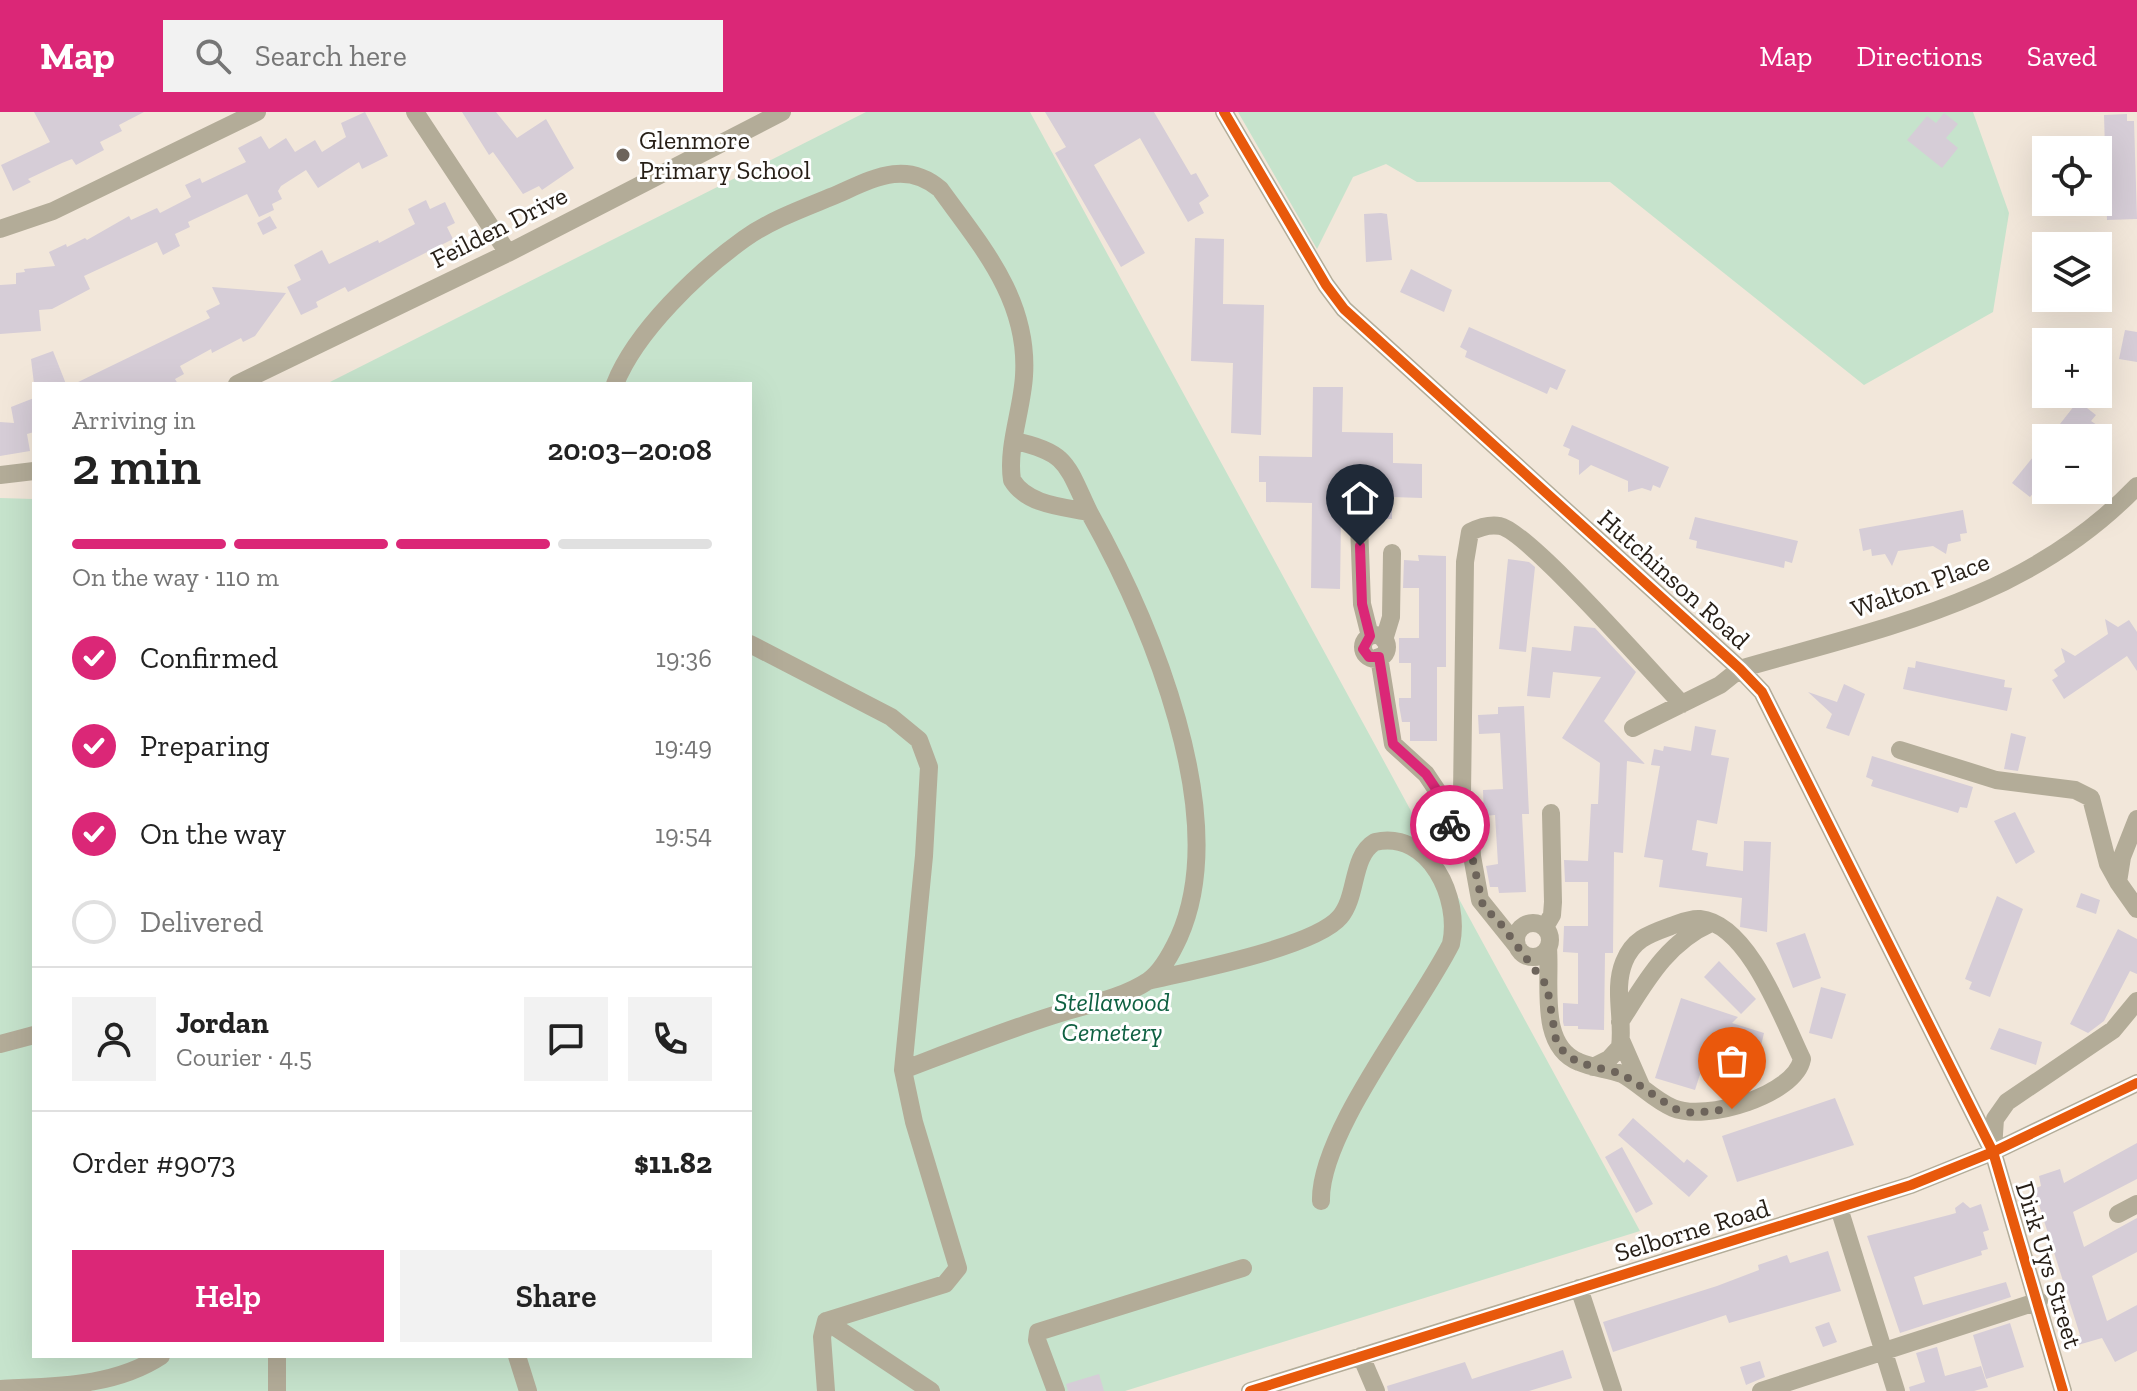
<!DOCTYPE html>
<html lang="en">
<head>
<meta charset="utf-8">
<style>
	body { margin:0; font-family:"Zilla Slab",serif; background:#f2f2f2; color:#222; height:100vh; display:flex; flex-direction:column; font-size:30px; white-space:nowrap }
	* { box-sizing:border-box; margin:0 }
	p { font-size:26px; color:#767676 }
	.icon { flex:none; width:44px; height:44px; fill:none; stroke:currentColor; stroke-width:2; stroke-linecap:round; stroke-linejoin:round }
	.map { position:relative; flex:1; overflow:hidden }
	.sheet { position:absolute; left:32px; top:270px; width:720px; height:976px; display:flex; flex-direction:column; background:#fff; border-radius:0px; box-shadow:0 8px 32px #0002 }
	.sheet>* { flex:none }
	.controls { position:absolute; left:2032px; top:24px; display:grid; gap:16px }
	.controls a { display:grid; place-items:center; width:80px; height:80px; border-radius:0px; background:#fff; box-shadow:0 8px 32px #0002; font-size:40px }
	.pin { position:absolute; display:grid; place-items:center; width:68px; height:68px; color:#fff; margin:-82px -34px; border-radius:50% 50% 50% 0; rotate:-45deg; box-shadow:0 0 8px #0007 }
	.pin .icon { rotate:45deg }
	.courier { position:absolute; display:grid; place-items:center; width:80px; height:80px; margin:-40px; border:6px solid #db2777; border-radius:50%; background:#fff; color:#222; box-shadow:0 2px 10px #0007 }
	.summary em { font-style:normal; font-weight:600 }
	.summary div { display:flex; flex-direction:column-reverse }
	.summary { display:flex; align-items:center; justify-content:space-between; height:136px; padding:0 40px }
	h1 { font-size:52px; font-weight:600; line-height:60px }
	.bar { display:grid; grid-template-columns:repeat(4,1fr); gap:12px 8px; align-content:center; height:96px; padding:0 40px }
	.bar i { height:10px; border-radius:6px; background:#e0e0e0 }
	.bar .on { background:#db2777 }
	.bar p { grid-column:span 4 }
	.line { display:flex; align-items:center; gap:20px; padding:0 40px; border-top:2px solid #e0e0e0 }
	.line div { flex:1 }
	.round { display:grid; place-items:center; flex:none; width:84px; height:84px; border-radius:0px; background:#f2f2f2 }
	ol { padding:0 40px; list-style:none }
	li { display:flex; align-items:center; gap:24px; height:88px }
	li p { margin-inline-start:auto }
	li .icon { padding:8px; border-radius:50%; background:#db2777; color:#fff; stroke-width:4 }
	li:last-child { color:#767676 }
	li i { width:44px; height:44px; border:4px solid #e0e0e0; border-radius:50% }
	.primary-button { display:flex; gap:16px; margin-top:auto; padding:16px 40px }
	.primary-button a { flex:1; height:92px; border-radius:0px; background:#db2777; color:#fff; font-size:32px; font-weight:600; line-height:92px; text-align:center }
	.primary-button a+a { background:#f2f2f2; color:#222 }
	header { display:flex; align-items:center; gap:48px; box-sizing:border-box; height:112px; padding:0 40px; background:#db2777; color:#fff }
	header strong { font-size:38px }
	nav { display:flex; gap:44px; margin-inline-start:auto; font-size:28px }
	.search { width:560px; height:72px; background:#f2f2f2; display:flex; align-items:center; gap:20px; box-sizing:border-box; padding:0 28px; border-radius:0px; color:#767676; font-size:30px }
	.map>svg:first-child { display:block }
	.green { fill:#c6e3cc }
	.building { fill:#d6cdd7 }
	.lines { fill:none; stroke-linecap:round; stroke-linejoin:round }
	.minor { stroke:#b3ac98; stroke-width:18 }
	.cycleway-casing { stroke:#fff; stroke-width:15 }
	.cycleway { stroke:#e8590c; stroke-width:10 }
	.done { stroke:#6d645b; stroke-width:8; stroke-dasharray:0 14.4 }
	.route { stroke:#db2777; stroke-width:10 }
	.poi-dot { fill:#6d645b; stroke:#fff; stroke-width:3 }
	.labels { text-anchor:middle; stroke-width:6; stroke-linejoin:round; paint-order:stroke }
	.poi-label { font-size:26px; fill:#261e16; stroke:#fff; text-anchor:start }
	.street-label { font-size:26px; fill:#261e16; stroke:#fff }
	.park-label { font-size:26px; font-style:italic; fill:#0f6142; stroke:#fff }
</style>
</head>
<body>
<header>
<strong>Map</strong>
<div class="search"><svg class="icon" aria-label="search" viewBox="0 0 24 24"><circle cx="10" cy="10" r="6"/><path d="M15 15l6 6"/></svg>Search here</div>
<nav><a>Map</a><a>Directions</a><a>Saved</a></nav>
</header>
<div class="map">
<svg width="2137" height="1279" viewBox="0 0 2137 1279">
	<rect width="100%" height="100%" fill="#f2e7da"/>
	<path class="green" d="M866,0H1030L1640,1119L1125,1279H0V386L34,387V1244H750V272H326Z
		M1238,0H1973L2009,101L1993,200L1864,273L1610,70H1417L1386,52L1353,65L1317,137Z"/>
	<path class="building" d="M34,0H144L119,13L122,19L100,30L104,38L76,53L72,47L62,51L28,67L31,70L13,79L1,53L50,30Z
		M365,0L388,44L362,57L359,50L318,76L306,58L281,74L278,79L282,87L272,92L274,98L259,105L247,82L188,110L190,115L175,122L180,134L163,143L157,130L84,164L90,177L52,197L39,198L41,219L0,222V173L16,172V161L25,160L24,157L55,154L49,140L66,132L67,135L85,126L87,128L129,104L131,108L157,96L160,101L191,85L185,73L200,66L202,71L246,50L238,36L261,24L269,37L286,26L295,40L315,28L322,40L346,25L341,11Z
		M462,0H496L517,26L546,7L574,56L542,78L539,74L523,82L493,40L489,43Z
		M1045,0H1154L1191,63L1196,61L1209,84L1199,91L1204,101L1188,110L1140,26L1094,53L1145,141L1121,155L1055,41L1066,35Z
		M1944,1L1958,12L1946,26L1958,36L1942,56L1907,28L1927,4L1936,11Z
		M2127,2V9H2134L2137,107L2107,108L2104,3Z
		M426,88L430,97L445,90L455,111L447,115L453,127L348,180L345,175L316,190L318,195L301,203L287,175L301,168L294,153L322,138L329,152L378,128L379,131L415,112L408,97Z
		M1381,101L1387,102L1392,148L1366,150L1364,102Z
		M270,104L277,116L263,123L257,111Z
		M1195,126L1224,127L1223,192L1264,193L1261,323L1231,321L1233,251L1191,249Z
		M1411,157L1452,178L1444,200L1400,180Z
		M212,175L286,181L255,224L243,230L241,226L212,241L211,237L180,254L184,262L175,267L178,272H74L210,206L206,199L220,192Z
		M1469,215L1566,258L1557,278L1550,275L1547,282L1465,245L1467,239L1460,235Z
		M2125,218L2137,220V250L2119,247Z
		M53,239L66,272H34L31,247Z
		M1313,275H1343L1342,320L1393,321V351L1422,352V386L1392,385V407H1370L1359,400L1341,406L1340,477L1311,476L1312,391L1266,390V370H1259V344L1312,345Z
		M34,286V320L27,322L30,339L0,344V310L14,311L11,295Z
		M2078,289L2096,303L2091,309L2097,313L2086,326H2049Z
		M1572,313L1669,355L1660,376L1653,373L1651,379L1642,376L1628,380V369L1591,353L1579,363V348L1568,343L1570,337L1563,334Z
		M2046,329V376L2040,383L2035,379L2030,385L2012,371Z
		M1963,398L1967,421L1960,422L1961,429L1948,432L1946,442L1933,434L1898,439L1892,454L1885,442L1872,444L1871,437L1863,439L1859,417Z
		M1695,405L1798,429L1792,451L1785,449L1784,456L1696,436L1697,429L1689,427Z
		M1418,443L1446,444V555H1437V629H1410V610H1402L1399,593V586H1411V551H1399V526H1419V476H1403L1404,448L1419,449Z
		M1508,447L1529,450L1535,455L1526,540L1499,537Z
		M2105,507L2118,515L2129,508L2137,520V559L2127,544L2064,587L2052,568L2058,564L2054,558L2065,550L2061,536L2075,544L2108,522Z
		M1574,514L1595,516L1636,560L1604,609L1645,652L1627,649L1623,741L1614,740L1613,841H1605L1604,918L1578,917V914H1564L1563,910V891L1578,892V841L1563,840L1564,814H1588V770H1565L1564,748L1588,749L1591,692H1598L1600,651L1562,626L1601,565L1553,560L1550,586L1527,584L1532,535L1571,539Z
		M1916,549L2005,568L2004,575L2012,576L2007,599L1903,577L1908,555L1915,556Z
		M1844,572L1865,582L1849,624L1826,616L1832,602L1808,580L1837,590Z
		M1524,594L1529,702H1522L1526,780L1499,781L1498,775H1490L1486,754L1498,752L1495,703L1484,704L1483,678L1503,677L1500,621L1479,622L1478,603L1498,602V595Z
		M1695,614L1716,618L1711,643L1729,646L1717,712L1697,708L1692,738L1708,741L1706,754L1743,759L1744,729L1771,730L1767,820L1740,815L1742,786L1659,775L1663,748L1644,745L1660,654L1651,653L1654,637L1663,639L1664,634L1691,639Z
		M2011,621L2026,625L2018,659L2004,657Z
		M1872,644L1973,675L1967,696L1960,695L1958,701L1871,674L1873,668L1866,665Z
		M2015,700L2035,740L2016,752L1994,709Z
		M2081,781L2100,788L2096,802L2076,795Z
		M1997,784L2023,797L1990,885L1969,877L1972,870L1965,867Z
		M2118,817L2137,827V862L2130,859L2104,909L2088,921L2070,912Z
		M1805,821L1821,866L1793,876L1776,831Z
		M1719,849L1756,887L1741,902L1704,865Z
		M1821,875L1846,882L1832,927L1809,921Z
		M1681,886L1738,905L1732,911L1764,921L1753,968L1703,953L1695,978L1655,966Z
		M1999,916L2042,930L2036,953L1990,937Z
		M1835,986L1854,1033L1737,1070L1722,1024Z
		M1633,1006L1684,1051L1687,1047L1708,1064L1689,1085L1618,1023Z
		M2137,1031V1067L2073,1100L2084,1135L2137,1106V1140L2092,1164L2107,1209L2137,1193V1239L2115,1250L2102,1226L2071,1235L2069,1229L2080,1223L2034,1077L2041,1074L2039,1064L2060,1057L2064,1071Z
		M1622,1035L1653,1092L1636,1101L1605,1045Z
		M1963,1090L1970,1096L1981,1092L1989,1118L1983,1120L1988,1137L1981,1139L1982,1143L1914,1165L1923,1193L2006,1170L2011,1185L1900,1221L1867,1124L1949,1103L1956,1101L1955,1096Z
		M1828,1139L1841,1179L1729,1211L1726,1203L1613,1240L1603,1210L1717,1174L1759,1158L1758,1153L1787,1143L1790,1151Z
		M1829,1210L1837,1230L1823,1235L1815,1215Z
		M2010,1211L2024,1255L1986,1267L1973,1223Z
		M1937,1235L1945,1264L1981,1254L1988,1275L1974,1279H1910L1909,1275L1925,1270L1916,1241Z
		M1563,1238L1572,1266L1529,1279H1388L1387,1274L1465,1250L1472,1267Z
		M1760,1249L1765,1265L1746,1273L1740,1255Z
		M1099,1262L1104,1279H1068L1066,1272Z"/>
	<g class="lines">
		<path class="minor" d="M415,0L508,141
			M1224,0L1326,173L1344,197L1740,557L1762,580L1993,1040L2063,1279
			M0,117L53,99L257,0
			M237,272L508,141L782,0
			M615,272C636,219 698,160 744,127C772,107 807,95 838,82C874,66 906,48 940,77C982,135 1029,188 1024,264C1022,298 1007,335 1012,368C1027,393 1063,395 1089,400C1150,509 1233,704 1179,825C1172,840 1162,860 1148,869C1121,887 1081,894 1051,904C1001,920 953,939 903,958L914,1010L958,1156L945,1172L826,1209L931,1279
			M1015,329C1068,340 1067,354 1089,400
			M0,363L34,359
			M1359,412L1362,492L1370,524
			M1363 535a12 12 0 1 1 24 0a12 12 0 1 1-24 0Z
			M1384,528L1391,505L1392,441
			M750,532L891,605L919,628L929,655L924,744L903,958
			M1379,545L1393,632L1426,662L1444,689L1442,698L1446,707L1459,711L1470,703C1474,692 1468,684 1457,682L1444,689
			M1633,616L1720,573L1740,557C1885,515 2028,488 2137,374
			M1900,638L1996,668L2075,678L2091,686L2108,752L2118,770
			M1462,683L1465,450L1470,420C1480,415 1489,412 1500,414C1528,419 1654,563 1682,592
			M1470,703L1472,744L1480,788L1517,834
			M2137,707L2122,745L2118,770L2137,797
			M1516 828a17 17 0 1 1 34 0a17 17 0 1 1-34 0Z
			M1545,815L1552,803L1553,790L1551,701
			M1548,836C1551,871 1538,934 1579,950C1593,956 1608,957 1622,962C1640,972 1654,988 1673,996C1706,1010 1795,983 1802,947C1783,908 1749,812 1700,807C1690,806 1680,811 1671,814C1649,822 1633,827 1624,850C1613,877 1624,907 1620,935L1609,947L1593,955
			M1148,869C1190,859 1315,835 1340,805C1358,784 1351,744 1375,730C1430,718 1461,787 1451,832C1418,898 1319,1021 1321,1089
			M1620,910C1645,871 1666,831 1711,811
			M1621,928L1642,976
			M0,932L34,923
			M1993,1037L1995,1007L2007,990L2113,918L2137,889
			M1839,1096L1896,1279
			M2118,1102L2137,1092
			M1579,1176L1613,1279
			M517,1244L528,1279
			M1361,1244L1376,1279
			M0,1277C55,1274 114,1275 161,1244
			M277,1279V1244
			M826,1279L822,1225L826,1209
			M1056,1279L1037,1228L1038,1220L1243,1156
			M1250,1279L1911,1073L1993,1040L2137,971
			M1761,1279L2039,1189"/>
		<g class="cycleway-casing">
			<path id="cycleway" d="M1224,0L1326,173L1344,197L1740,557L1762,580L1993,1040L2063,1279
				M1250,1279L1911,1073L1993,1040L2137,971"/>
		</g>
		<use href="#cycleway" class="cycleway"/>
	</g>
	<g class="lines">
		<path class="done" d="M1450,713L1472,744L1483,794L1500,811L1547,874L1556,928L1561,937L1577,950L1622,962L1675,997L1693,1001L1732,997"/>
		<path class="route" d="M1360,434L1362,492L1370,524L1363,537L1369,545H1379L1393,632L1426,662L1444,689L1442,698L1450,713"/>
	</g>
	<circle class="poi-dot" cx="623" cy="43" r="8"/>
	<g class="labels">
		<g class="poi-label">
			<text x="639" y="37">Glenmore<tspan x="639" dy="30">Primary School</tspan></text>
		</g>
		<g class="street-label">
			<text transform="translate(499 115) rotate(-27)" y="9">Feilden Drive</text>
			<text transform="translate(1674 467) rotate(42)" y="9">Hutchinson Road</text>
			<text transform="translate(1920 473) rotate(-20)" y="9">Walton Place</text>
			<text transform="translate(1692 1118) rotate(-17)" y="9">Selborne Road</text>
			<text transform="translate(2049 1153) rotate(73)" y="9">Dirk Uys Street</text>
		</g>
		<g class="park-label">
			<text x="1112" y="899">Stellawood<tspan x="1112" dy="30">Cemetery</tspan></text>
		</g>
	</g>
</svg>
<div class="controls">
<a><svg class="icon" aria-label="locate" viewBox="0 0 24 24"><circle cx="12" cy="12" r="6"/><path d="M12 2v4M12 18v4M2 12h4M18 12h4"/></svg></a>
<a><svg class="icon" aria-label="layers" viewBox="0 0 24 24"><path d="M12 4l9 5-9 5-9-5zM3 14l9 5 9-5"/></svg></a>
<a>+</a>
<a>−</a>
</div>
<div class="pin" style="left:1732px;top:997px;background:#ea580c"><svg class="icon" aria-label="bag" viewBox="0 0 24 24"><path d="M5 8h14l-1 12H6zM9 8a3 3 0 0 1 6 0"/></svg></div>
<div class="pin" style="left:1360px;top:434px;background:#1f2937"><svg class="icon" aria-label="home" viewBox="0 0 24 24"><path d="M3 11l9-7 9 7M6 9v11h12V9"/></svg></div>
<div class="courier" style="left:1450px;top:713px"><svg class="icon" aria-label="bike" viewBox="0 0 24 24"><circle cx="6" cy="16" r="4"/><circle cx="18" cy="16" r="4"/><path d="M6 16l4-8h5l3 8M10 8l3 8H6M13 5h3"/></svg></div>
<section class="sheet">
<div class="summary"><div><h1>2 min</h1><p>Arriving in</p></div><em>20:03–20:08</em></div>
<div class="bar"><i class="on"></i><i class="on"></i><i class="on"></i><i></i><p>On the way · 110 m</p></div>
<ol>
<li><svg class="icon" aria-label="check" viewBox="0 0 24 24"><path d="M5 12l5 5 9-10"/></svg>Confirmed<p>19:36</p></li>
<li><svg class="icon" aria-label="check" viewBox="0 0 24 24"><path d="M5 12l5 5 9-10"/></svg>Preparing<p>19:49</p></li>
<li><svg class="icon" aria-label="check" viewBox="0 0 24 24"><path d="M5 12l5 5 9-10"/></svg>On the way<p>19:54</p></li>
<li><i></i>Delivered</li>
</ol>
<div class="line" style="height:144px"><a class="round"><svg class="icon" aria-label="person" viewBox="0 0 24 24"><circle cx="12" cy="8" r="4"/><path d="M4 21q1-7 8-7t8 7"/></svg></a><div><b>Jordan</b><p>Courier · 4.5</p></div><a class="round"><svg class="icon" aria-label="chat" viewBox="0 0 24 24"><path d="M4 5h16v11H9l-5 4z"/></svg></a><a class="round"><svg class="icon" aria-label="phone" viewBox="0 0 24 24"><path d="M5 4h4l2 5-3 2q2 4 5 5l2-3 5 2v4C11 20 4 13 5 4z"/></svg></a></div>
<div class="line" style="height:104px"><div>Order #9073</div><b>$11.82</b></div>
<div class="primary-button"><a>Help</a><a>Share</a></div>
</section>
</div>
</body>
</html>
